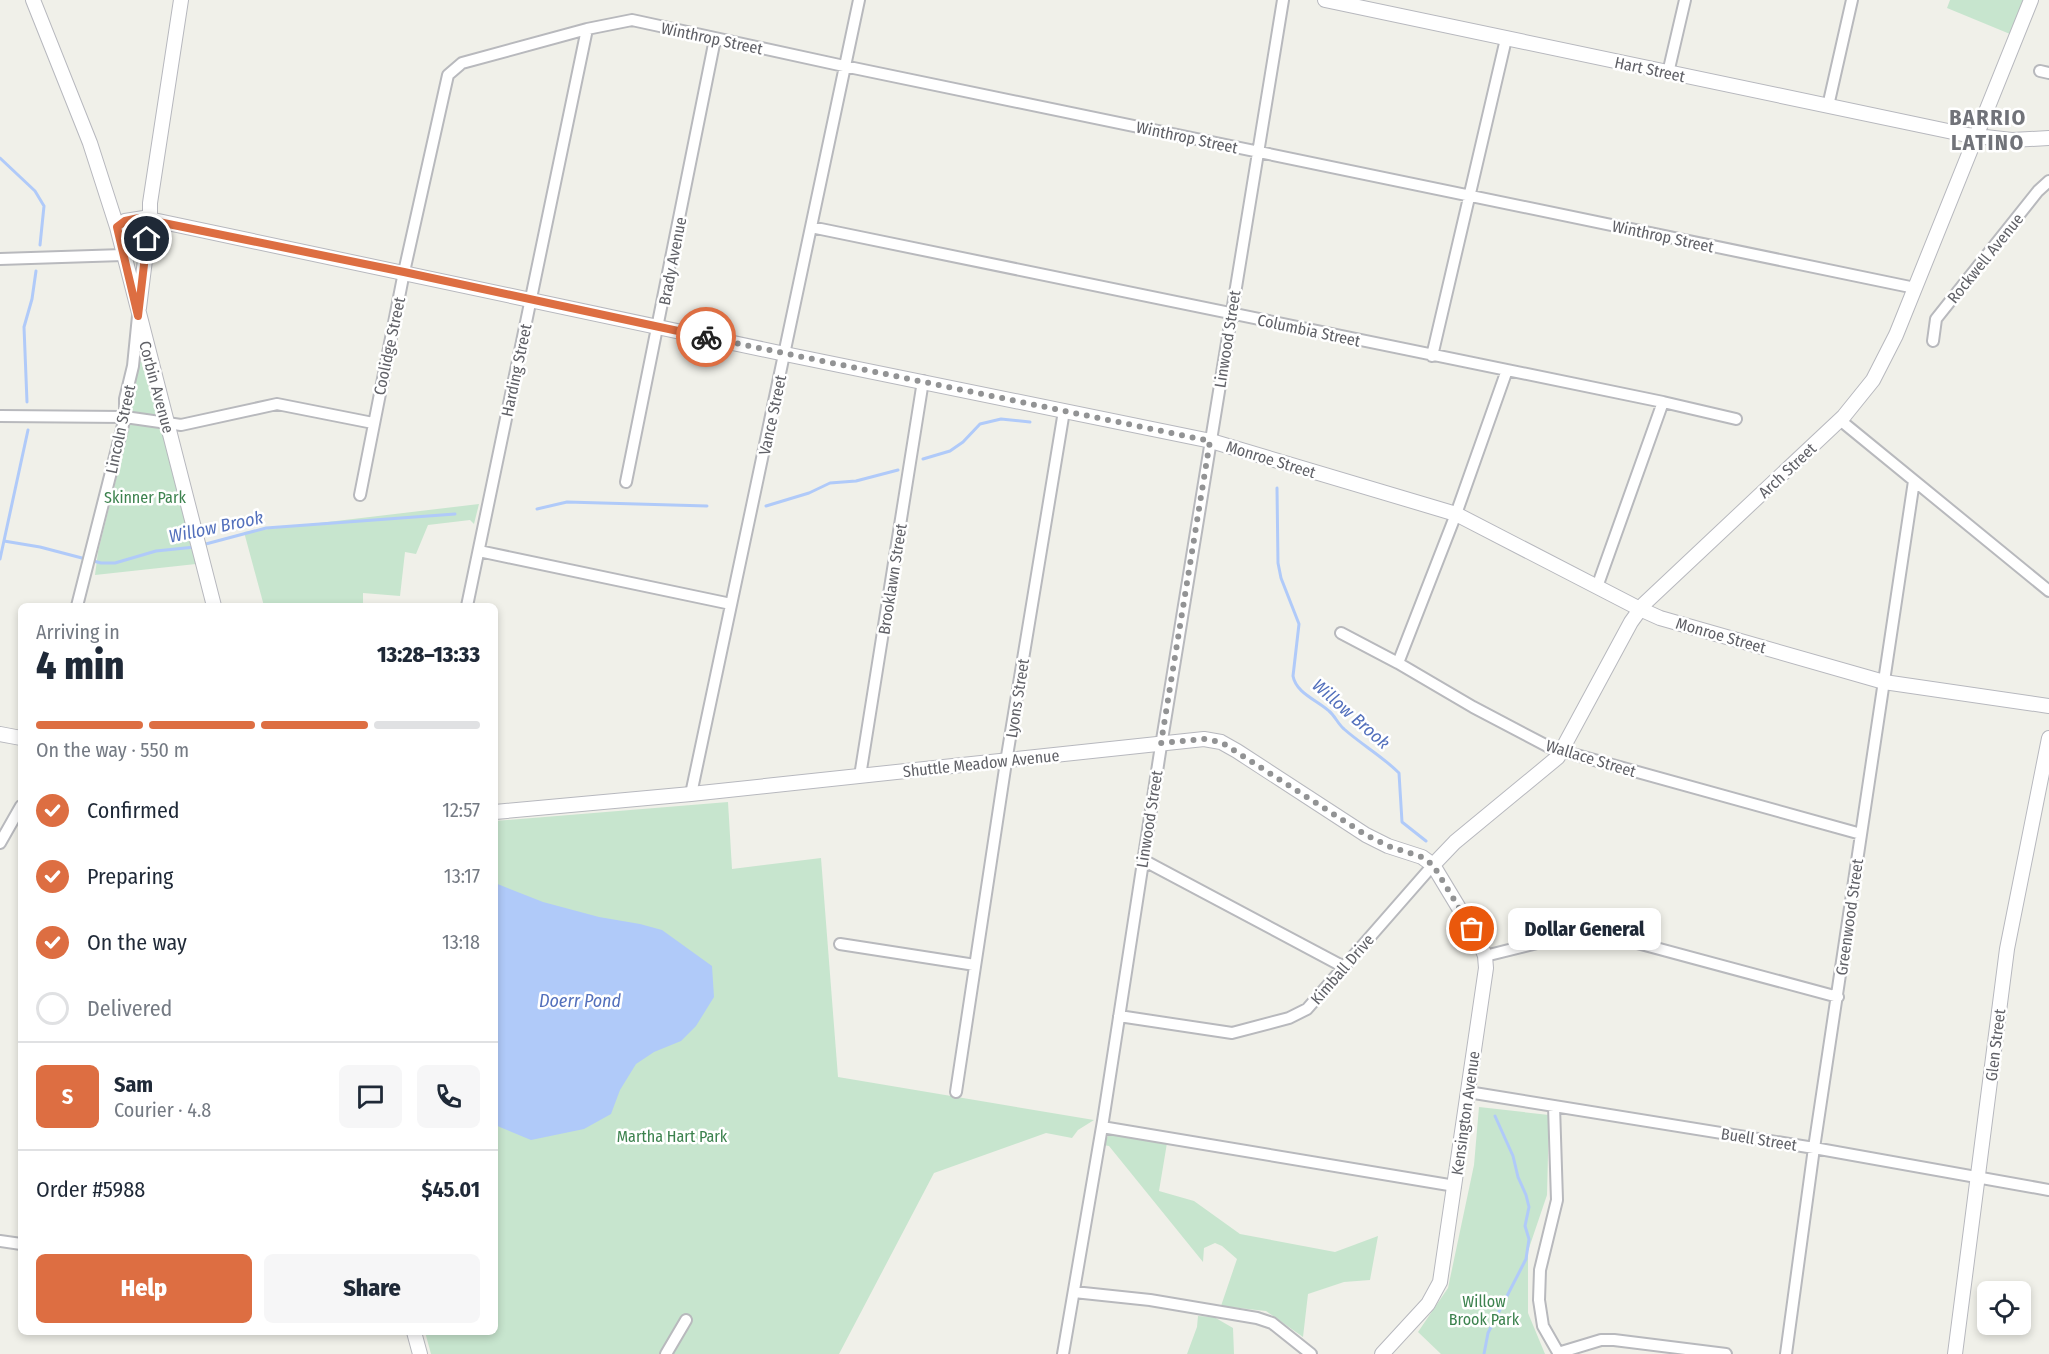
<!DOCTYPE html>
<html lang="en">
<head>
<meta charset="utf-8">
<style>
	body { margin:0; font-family:"Fira Sans Condensed",sans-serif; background:#f6f6f7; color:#1f2937; height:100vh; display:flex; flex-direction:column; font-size:22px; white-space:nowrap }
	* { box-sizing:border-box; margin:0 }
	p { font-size:20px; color:#747a83 }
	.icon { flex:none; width:33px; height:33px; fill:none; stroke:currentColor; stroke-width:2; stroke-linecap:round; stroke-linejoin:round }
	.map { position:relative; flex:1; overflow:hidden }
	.drawer { position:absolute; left:18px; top:603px; width:480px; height:732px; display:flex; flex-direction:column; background:#fff; border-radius:9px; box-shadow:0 3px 9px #0003 }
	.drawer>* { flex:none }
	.controls { position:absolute; left:1977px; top:1281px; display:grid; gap:12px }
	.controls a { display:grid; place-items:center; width:54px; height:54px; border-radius:9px; background:#fff; box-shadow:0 3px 9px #0003; font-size:30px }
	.pin { position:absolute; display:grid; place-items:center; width:51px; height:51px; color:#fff; margin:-26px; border:3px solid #fff; border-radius:50%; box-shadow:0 2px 6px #0007 }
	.courier { position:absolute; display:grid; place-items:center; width:60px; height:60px; margin:-30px; border:4px solid #dd6e42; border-radius:50%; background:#fff; color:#222; box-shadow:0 2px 8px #0007 }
	.bubble { position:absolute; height:42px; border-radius:9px; background:#fff; box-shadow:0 3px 9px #0003; font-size:20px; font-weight:800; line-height:42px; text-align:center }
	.summary em { font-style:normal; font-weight:800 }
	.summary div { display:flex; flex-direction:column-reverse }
	.summary { display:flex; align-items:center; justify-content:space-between; height:102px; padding:0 18px }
	h1 { font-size:39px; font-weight:800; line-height:45px }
	.bar { display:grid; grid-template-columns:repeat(4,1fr); gap:9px 6px; align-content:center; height:72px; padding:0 18px }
	.bar i { height:8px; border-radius:4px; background:#e0e1e3 }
	.bar .current { background:#dd6e42 }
	.bar p { grid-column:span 4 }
	.line { display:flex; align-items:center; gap:15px; padding:0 18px; border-top:2px solid #e0e1e3 }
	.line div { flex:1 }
	.round { display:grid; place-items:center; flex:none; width:63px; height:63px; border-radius:9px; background:#f6f6f7 }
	ol { padding:0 18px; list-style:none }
	li { display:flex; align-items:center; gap:18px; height:66px }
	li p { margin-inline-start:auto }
	li .icon { padding:6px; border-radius:50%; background:#dd6e42; color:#fff; stroke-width:4 }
	li:last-child { color:#747a83 }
	li i { width:33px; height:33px; border:3px solid #e0e1e3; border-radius:50% }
	.cta { display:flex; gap:12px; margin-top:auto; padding:12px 18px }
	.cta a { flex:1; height:69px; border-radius:9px; background:#dd6e42; color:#fff; font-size:24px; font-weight:800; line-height:69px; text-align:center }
	.cta a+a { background:#f6f6f7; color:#1f2937 }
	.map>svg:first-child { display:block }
	.green { fill:#c7e5ce }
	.water { fill:#b0caf9 }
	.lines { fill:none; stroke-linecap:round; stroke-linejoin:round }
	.stream { stroke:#b0caf9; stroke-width:3 }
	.street-casing { stroke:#b8b9bd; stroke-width:14 }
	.secondary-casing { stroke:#b7b8be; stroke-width:16 }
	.street { stroke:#fff; stroke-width:10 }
	.secondary { stroke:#fff; stroke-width:14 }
	.done { stroke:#929394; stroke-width:6; stroke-dasharray:0 10.8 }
	.route { stroke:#dd6e42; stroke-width:8 }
	.labels { text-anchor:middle; stroke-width:5; stroke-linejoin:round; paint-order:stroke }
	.street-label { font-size:16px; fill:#606167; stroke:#fff }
	.park-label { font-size:16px; fill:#3c824e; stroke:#fff }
	.water-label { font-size:18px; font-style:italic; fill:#5370bc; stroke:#fff }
	.district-label { font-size:22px; font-weight:bold; letter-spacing:1.5px; fill:#717379; stroke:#fff }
</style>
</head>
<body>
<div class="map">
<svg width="2049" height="1354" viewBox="0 0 2049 1354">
	<rect width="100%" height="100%" fill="#f0f0e9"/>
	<path class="green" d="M1950,0H2024L2010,34L1947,8Z
		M141,361L164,437L196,564L95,575L98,552L127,435L128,403L138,364Z
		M479,504L474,524L470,520L428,525L416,554L405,552L400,596L363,593V606H264L244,532Z
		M728,802L732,869L821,858L838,1077L1094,1120L1078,1130L1072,1138L1046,1133L934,1173L839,1354H431L425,1332H495V821Z
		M1479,1107L1549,1115L1547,1195L1528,1251V1313L1545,1354H1441L1418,1332L1448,1288L1474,1165Z
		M1109,1134L1167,1143L1159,1191L1194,1201L1240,1234L1335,1252L1378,1236L1370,1280L1344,1282L1308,1294L1303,1337L1266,1311L1221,1306L1237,1259L1222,1246L1215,1243L1204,1248L1203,1262L1109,1146L1103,1145Z
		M1198,1316L1214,1317L1233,1328L1234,1354H1187L1197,1327Z"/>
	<path class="water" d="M495,883L543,902L599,917L640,924L662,930L712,966L714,997L696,1026L681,1041L654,1052L636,1064L620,1090L611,1114L584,1129L531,1140L495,1125Z"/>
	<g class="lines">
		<path class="stream" d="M0,158L35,191L44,206L40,245
			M27,402L24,327L32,299L36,271
			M923,459L950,451L963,442L980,424L1001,419L1030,422
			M1277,488L1278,563L1281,578L1299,624L1293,676C1296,693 1317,700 1329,711C1335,716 1338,724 1344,729C1362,745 1382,756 1399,773L1402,822L1426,841
			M766,506L809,493L830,483L856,481L898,470
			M537,509L567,502L707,506
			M4,541L40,547L101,563H115L156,551L195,547
			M202,545L266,528L455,514
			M0,559L28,430
			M1484,1354L1488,1333L1526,1259L1529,1239L1525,1226L1529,1207L1526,1195L1518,1177L1513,1156L1495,1116"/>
		<g class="street-casing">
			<path id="street" d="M2040,71L2049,73
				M1668,73L1685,0
				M1828,106L1852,0
				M811,227L1663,402L1736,419
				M0,259L123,255
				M1933,341L1936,319L2038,191L2049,181
				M1432,356L1506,39
				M0,416L125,417L181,425L277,404L373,423
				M1840,420L2049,591
				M626,482L715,39
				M360,495L404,272L448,75L462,63L587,29L632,20L844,66L1915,288
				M479,551L731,604
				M1597,587L1663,402
				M77,606L125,417V399L133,366L138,316
				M467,606L587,29
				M1341,633L1398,663L1473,707L1551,748L1861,834
				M1398,663L1456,514L1507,370
				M860,776L923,381
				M691,794L859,0
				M0,843L21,806
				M1143,860L1344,967
				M840,944L975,965
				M1485,956L1589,930L1838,997
				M1119,1016L1232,1033L1289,1018L1307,1009L1433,865
				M956,1092L1006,762L1064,411
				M1468,1092L1814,1148L2049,1190
				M1554,1106L1557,1200L1540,1270L1539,1300L1543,1326L1559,1354
				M1102,1127L1455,1186
				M0,1241L21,1244
				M1074,1292L1150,1300L1257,1318L1272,1323L1311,1354
				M1558,1353L1601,1340H1614L1726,1354
				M666,1354L686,1320
				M1063,1354L1103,1121L1160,752L1283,0
				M1786,1354L1814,1148L1914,481"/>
		</g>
		<g class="secondary-casing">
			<path id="secondary" d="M33,0L90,143L117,227L214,606
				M1325,0L1967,135L2012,140L2049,138
				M117,227L125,221L144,218L785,354L1211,441L1456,514L1640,609L1660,618L1884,682L2049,706
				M117,227C130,232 140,231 150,220
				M139,308L150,220V203L181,0
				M0,734L21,738
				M495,812L691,794L1204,739L1221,742L1237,751L1366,835L1388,846L1422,857L1433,865L1480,943L1485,956L1486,968L1440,1282L1428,1304L1382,1354
				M1433,865L1455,842L1558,757L1631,622L1644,604L1844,416L1873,380L1896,335L2031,0
				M414,1332L420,1354
				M1955,1354L2007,949L2049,738"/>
		</g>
		<use href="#street" class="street"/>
		<use href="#secondary" class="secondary"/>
	</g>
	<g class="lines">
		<path class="done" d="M706,337L1210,441L1161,743L1204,739L1221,742L1366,835L1388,846L1422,857L1433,865L1472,929"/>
		<path class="route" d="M147,239L138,316L117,227L125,221L139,218L404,272L706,337"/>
	</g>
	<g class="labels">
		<g class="street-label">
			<text transform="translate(712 38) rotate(12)" y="6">Winthrop Street</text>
			<text transform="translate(1650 69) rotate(12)" y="6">Hart Street</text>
			<text transform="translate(1187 137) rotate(12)" y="6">Winthrop Street</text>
			<text transform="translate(1663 236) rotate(12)" y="6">Winthrop Street</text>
			<text transform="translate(1985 258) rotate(-51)" y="6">Rockwell Avenue</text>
			<text transform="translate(672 261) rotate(-79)" y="6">Brady Avenue</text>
			<text transform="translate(1309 330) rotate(12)" y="6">Columbia Street</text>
			<text transform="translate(1227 339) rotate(-81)" y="6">Linwood Street</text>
			<text transform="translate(389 346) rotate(-78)" y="6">Coolidge Street</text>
			<text transform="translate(516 370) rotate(-78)" y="6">Harding Street</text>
			<text transform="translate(157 387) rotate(75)" y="6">Corbin Avenue</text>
			<text transform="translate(772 415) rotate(-78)" y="6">Vance Street</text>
			<text transform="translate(120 429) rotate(-78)" y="6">Lincoln Street</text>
			<text transform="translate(1271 459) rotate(17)" y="6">Monroe Street</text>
			<text transform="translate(1787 470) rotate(-43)" y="6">Arch Street</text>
			<text transform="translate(892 579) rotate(-81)" y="6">Brooklawn Street</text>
			<text transform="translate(1721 635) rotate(16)" y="6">Monroe Street</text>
			<text transform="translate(1017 698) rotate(-81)" y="6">Lyons Street</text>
			<text transform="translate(1591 758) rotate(17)" y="6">Wallace Street</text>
			<text transform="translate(981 763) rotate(-6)" y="6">Shuttle Meadow Avenue</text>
			<text transform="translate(1149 819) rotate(-81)" y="6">Linwood Street</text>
			<text transform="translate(1849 917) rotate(-82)" y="6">Greenwood Street</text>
			<text transform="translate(1342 969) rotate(-49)" y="6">Kimball Drive</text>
			<text transform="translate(1995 1045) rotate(-83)" y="6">Glen Street</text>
			<text transform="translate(1465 1113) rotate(-82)" y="6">Kensington Avenue</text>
			<text transform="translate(1759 1139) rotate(9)" y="6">Buell Street</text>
		</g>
		<g class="park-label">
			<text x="145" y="503">Skinner Park</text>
			<text x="672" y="1142">Martha Hart Park</text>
			<text x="1484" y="1307">Willow<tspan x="1484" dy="18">Brook Park</tspan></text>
		</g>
		<g class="water-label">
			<text transform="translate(216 527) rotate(-12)" y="6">Willow Brook</text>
			<text transform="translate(1351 714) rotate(41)" y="6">Willow Brook</text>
			<text x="580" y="1007">Doerr Pond</text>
		</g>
		<g class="district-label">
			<text x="1988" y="125">BARRIO<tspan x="1988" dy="25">LATINO</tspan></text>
		</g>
	</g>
</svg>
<div class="controls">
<a><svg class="icon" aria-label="locate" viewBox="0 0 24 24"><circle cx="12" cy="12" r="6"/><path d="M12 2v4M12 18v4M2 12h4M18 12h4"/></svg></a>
</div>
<div class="pin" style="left:1472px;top:929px;background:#ea580c"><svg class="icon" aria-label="bag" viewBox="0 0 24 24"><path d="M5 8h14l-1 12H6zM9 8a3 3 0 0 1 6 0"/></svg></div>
<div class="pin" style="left:147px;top:239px;background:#1f2937"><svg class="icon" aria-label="home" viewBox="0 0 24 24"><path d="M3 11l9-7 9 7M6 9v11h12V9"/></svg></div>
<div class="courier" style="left:706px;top:337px"><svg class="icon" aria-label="bike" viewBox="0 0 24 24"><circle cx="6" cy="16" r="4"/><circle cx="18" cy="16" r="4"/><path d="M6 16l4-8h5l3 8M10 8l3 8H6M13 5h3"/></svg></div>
<div class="bubble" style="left:1508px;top:908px;width:153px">Dollar General</div>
<section class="drawer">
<div class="summary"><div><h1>4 min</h1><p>Arriving in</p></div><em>13:28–13:33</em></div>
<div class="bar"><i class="current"></i><i class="current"></i><i class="current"></i><i></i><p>On the way · 550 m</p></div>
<ol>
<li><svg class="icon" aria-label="check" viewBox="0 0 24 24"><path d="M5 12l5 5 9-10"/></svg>Confirmed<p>12:57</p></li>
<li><svg class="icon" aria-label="check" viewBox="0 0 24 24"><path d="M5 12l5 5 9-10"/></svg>Preparing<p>13:17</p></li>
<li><svg class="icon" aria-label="check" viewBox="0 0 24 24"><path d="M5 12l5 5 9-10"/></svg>On the way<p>13:18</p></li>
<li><i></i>Delivered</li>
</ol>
<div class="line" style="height:108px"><b class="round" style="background:#dd6e42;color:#fff">S</b><div><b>Sam</b><p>Courier · 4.8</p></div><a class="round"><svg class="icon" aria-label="chat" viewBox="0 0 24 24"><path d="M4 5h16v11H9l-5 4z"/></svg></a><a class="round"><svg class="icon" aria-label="phone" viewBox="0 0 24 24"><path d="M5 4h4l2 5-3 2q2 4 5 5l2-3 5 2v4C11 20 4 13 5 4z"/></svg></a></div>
<div class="line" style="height:78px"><div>Order #5988</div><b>$45.01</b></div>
<div class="cta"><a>Help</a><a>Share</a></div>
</section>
</div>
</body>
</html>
